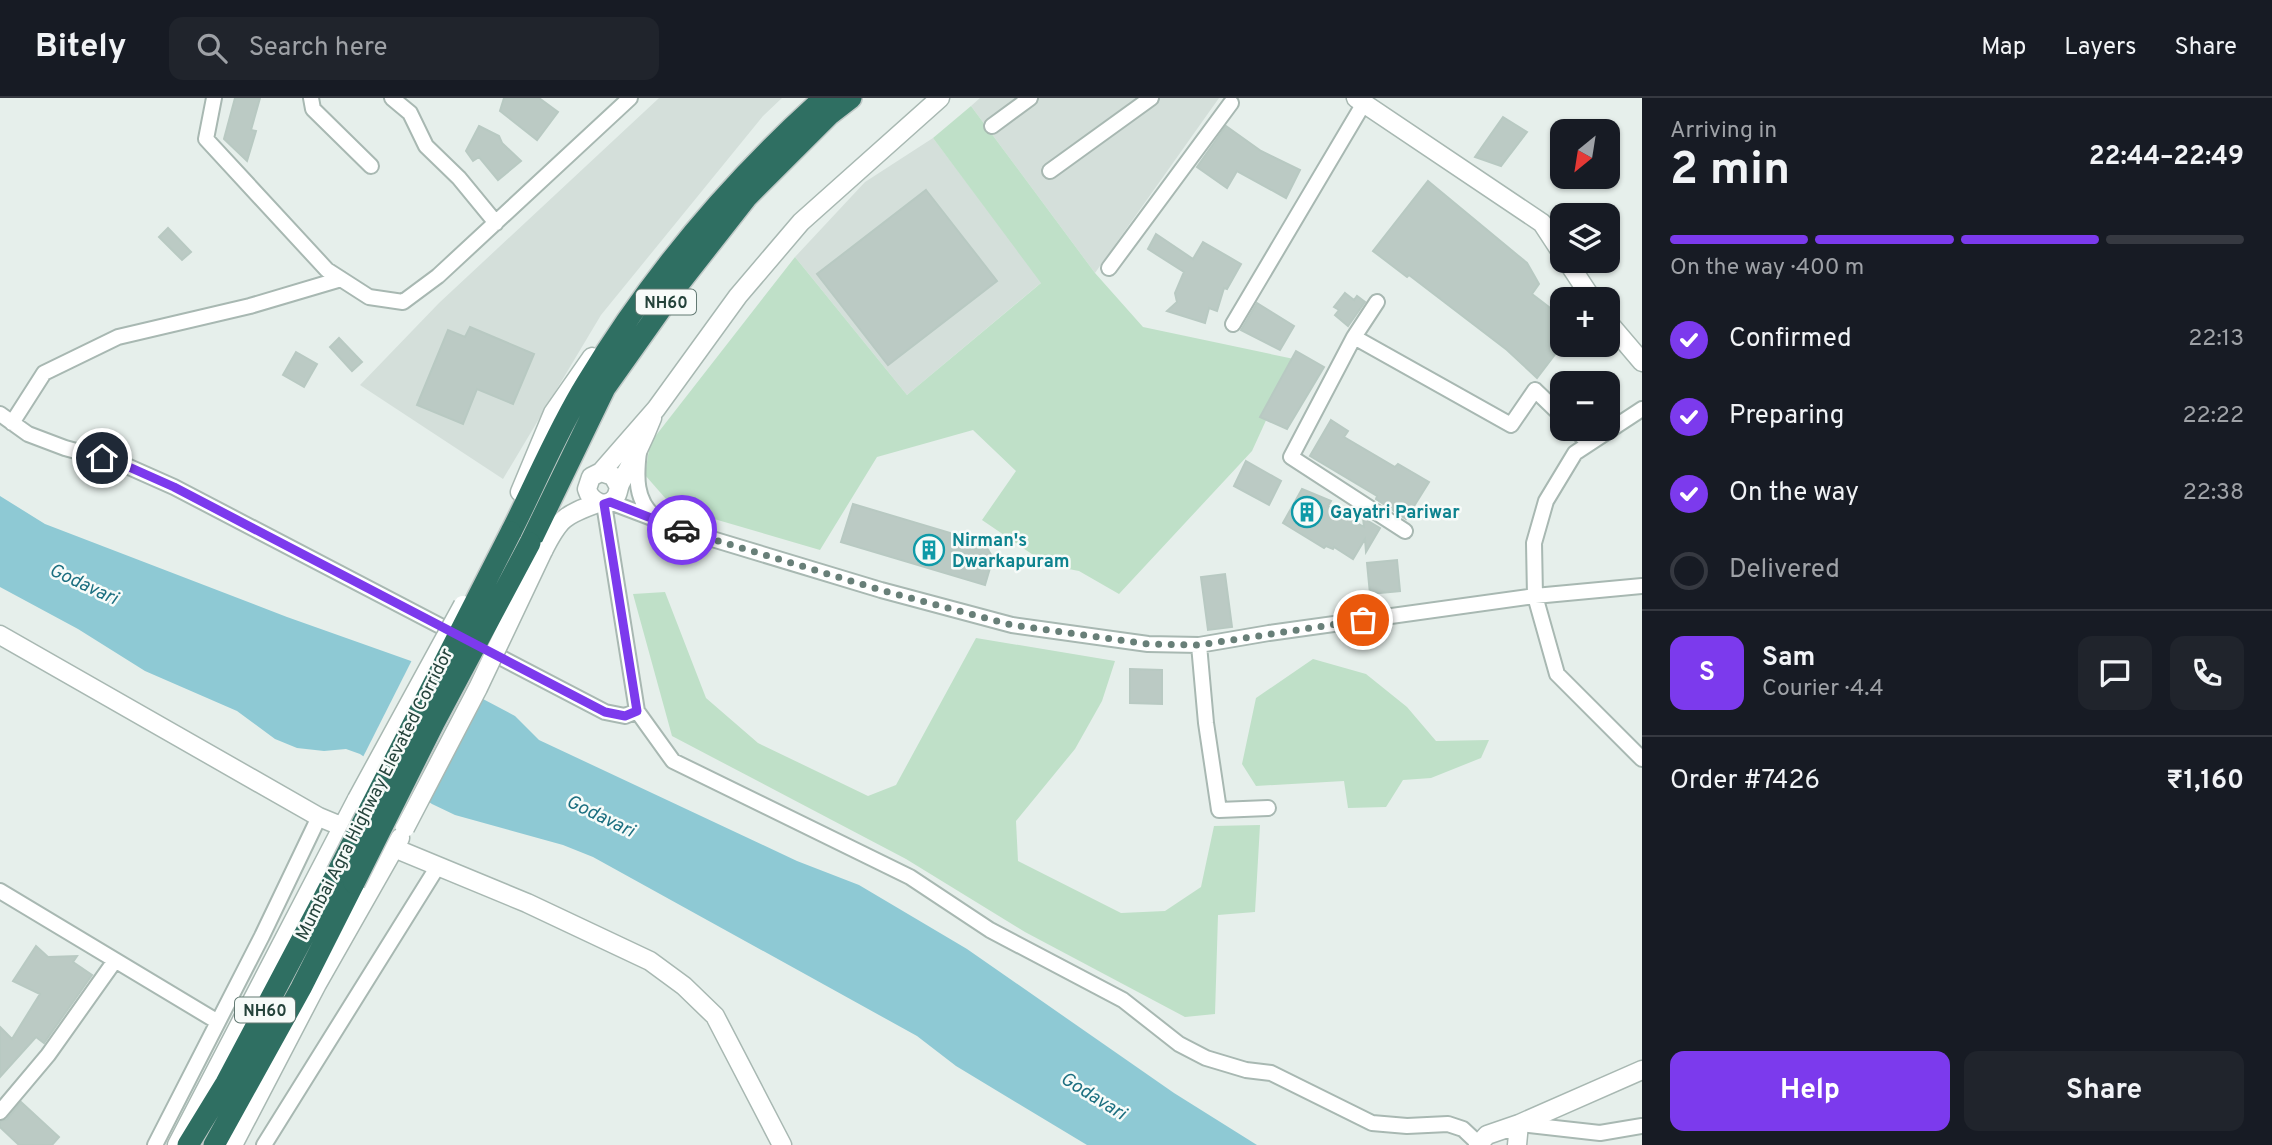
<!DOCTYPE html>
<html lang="en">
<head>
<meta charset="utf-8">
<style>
	body { margin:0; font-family:Overpass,sans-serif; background:#20242c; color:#f1f3f6; height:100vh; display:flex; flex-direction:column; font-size:26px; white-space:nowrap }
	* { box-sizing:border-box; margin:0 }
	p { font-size:23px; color:#9ea1a6 }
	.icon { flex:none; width:38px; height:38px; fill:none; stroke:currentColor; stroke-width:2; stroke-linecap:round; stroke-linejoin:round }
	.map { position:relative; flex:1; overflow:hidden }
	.details { display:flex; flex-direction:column; background:#171b24; width:630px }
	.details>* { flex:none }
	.needle { width:46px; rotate:210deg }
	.buttons { position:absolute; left:1550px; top:21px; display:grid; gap:14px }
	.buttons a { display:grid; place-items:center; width:70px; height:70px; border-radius:14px; background:#171b24; box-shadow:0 2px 5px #0004; font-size:35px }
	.pin { position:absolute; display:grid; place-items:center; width:60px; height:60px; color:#fff; margin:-30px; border:4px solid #fff; border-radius:50%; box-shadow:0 2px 7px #0007 }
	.courier { position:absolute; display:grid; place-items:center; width:70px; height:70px; margin:-35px; border:5px solid #7c3aed; border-radius:50%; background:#fff; color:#222; box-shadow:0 2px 9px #0007 }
	.summary em { font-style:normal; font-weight:700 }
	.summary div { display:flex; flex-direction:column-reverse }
	.summary { display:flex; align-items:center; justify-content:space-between; height:119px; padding:0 28px }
	h1 { font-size:46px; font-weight:700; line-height:52px }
	.bar { display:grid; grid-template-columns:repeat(4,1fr); gap:10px 7px; align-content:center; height:84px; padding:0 28px }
	.bar i { height:9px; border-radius:5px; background:#363941 }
	.bar .active { background:#7c3aed }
	.bar p { grid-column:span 4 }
	.line { display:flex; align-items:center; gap:18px; padding:0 28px; border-top:2px solid #363941 }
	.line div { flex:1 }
	.round { display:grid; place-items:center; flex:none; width:74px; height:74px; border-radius:14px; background:#20242c }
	ol { padding:0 28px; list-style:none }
	li { display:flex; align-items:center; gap:21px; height:77px }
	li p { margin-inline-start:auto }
	li .icon { padding:7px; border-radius:50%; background:#7c3aed; color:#fff; stroke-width:4 }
	li:last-child { color:#9ea1a6 }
	li i { width:38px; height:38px; border:4px solid #363941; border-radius:50% }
	.cta { display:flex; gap:14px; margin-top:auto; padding:14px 28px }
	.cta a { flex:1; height:80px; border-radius:14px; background:#7c3aed; color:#fff; font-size:28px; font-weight:700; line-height:80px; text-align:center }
	.cta a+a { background:#20242c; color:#f1f3f6 }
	header { display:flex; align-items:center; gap:42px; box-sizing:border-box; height:98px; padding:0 35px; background:#171b24; border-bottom:2px solid #363941 }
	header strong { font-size:33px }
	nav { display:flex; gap:38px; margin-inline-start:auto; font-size:24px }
	.search { width:490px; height:63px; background:#20242c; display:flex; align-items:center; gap:18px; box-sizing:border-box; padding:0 24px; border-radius:14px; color:#9ea1a6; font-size:26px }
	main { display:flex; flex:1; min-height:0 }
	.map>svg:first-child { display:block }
	.built { fill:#d4dfda }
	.green { fill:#bfe0c8 }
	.water { fill:#8ec9d4 }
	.pier { fill:#e6efeb }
	.building { fill:#bbcac4; stroke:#b8c9c2; stroke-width:2 }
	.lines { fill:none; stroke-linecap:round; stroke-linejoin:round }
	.minor-casing { stroke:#a8b8b2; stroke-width:18 }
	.tertiary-casing { stroke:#a8b8b2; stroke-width:21 }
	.motorway-casing { stroke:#c2cac8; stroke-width:24 }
	.minor { stroke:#fff; stroke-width:14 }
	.tertiary { stroke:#fff; stroke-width:18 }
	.motorway { stroke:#2f6f62; stroke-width:21 }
	.tertiary-bridge-casing { stroke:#a8b8b2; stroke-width:21; stroke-linecap:butt }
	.motorway-bridge-casing { stroke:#c2cac8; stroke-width:24; stroke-linecap:butt }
	.tertiary-bridge { stroke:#fff; stroke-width:18 }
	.motorway-bridge { stroke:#2f6f62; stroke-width:21 }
	.done { stroke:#687f78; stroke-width:7; stroke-dasharray:0 12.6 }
	.route { stroke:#7c3aed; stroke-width:9 }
	.labels { text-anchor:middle; stroke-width:5; stroke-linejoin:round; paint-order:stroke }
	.shield { fill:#f7fbf9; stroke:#637a73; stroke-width:2 }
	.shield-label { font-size:16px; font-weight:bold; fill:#24423a }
	.culture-label { font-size:18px; font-weight:bold; fill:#0d838f; stroke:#f7fbf9; text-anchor:start }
	.street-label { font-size:18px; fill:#24423a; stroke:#f7fbf9 }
	.water-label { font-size:19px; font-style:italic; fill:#1c6f80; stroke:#f7fbf9 }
</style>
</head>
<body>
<header>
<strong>Bitely</strong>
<div class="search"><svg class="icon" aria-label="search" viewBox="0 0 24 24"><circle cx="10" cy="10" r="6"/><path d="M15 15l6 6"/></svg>Search here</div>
<nav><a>Map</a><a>Layers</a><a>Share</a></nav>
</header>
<main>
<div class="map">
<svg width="1642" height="1047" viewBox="0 0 1642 1047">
	<rect width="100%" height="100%" fill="#e6efeb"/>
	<path class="built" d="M659,0H782L763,18L601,217L503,381L360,287L439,205Z
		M980,0H1219L1095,175L971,8Z
		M933,40L1042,184L907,297L795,159L865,84Z"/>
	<path class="green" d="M971,8L1095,175L1143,229L1294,261L1252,353L1119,496L1079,473L1048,467L982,422L1016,373L973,332L877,359L820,452L673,409L645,377L650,345L795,159L907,297L1041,185L933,40Z
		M665,494L706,600L758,645L868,698L896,687L976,540L1115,563L1102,603L1075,651L1016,723L1018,763L1121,815L1165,813L1201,789L1214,728L1260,727L1255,814L1218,817L1215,916L1185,919L1025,834L906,761L672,638L633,496Z
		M1313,561L1366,576L1407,609L1436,643L1489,642L1481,660L1431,680L1403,682L1386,709L1348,710L1344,683L1256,688L1242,666L1256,600Z"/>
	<path class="water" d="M0,398L45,426L287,519L411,563L515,618L539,642L797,763L859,787L967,851L1174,995L1257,1047H1087L956,968L917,938L593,759L563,747L455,717L432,706L360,656L346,651L324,653L297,650L275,641L237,613L145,573L78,531L0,489Z"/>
	<path class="pier" d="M413,560L468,589L412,697L362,661Z"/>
	<path class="building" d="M235,0H260L251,32L256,33L247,63L224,41Z
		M504,0H539L558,14L537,42L500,13Z
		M1503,19L1527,34L1501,68L1475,59Z
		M479,28L499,38L502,45L521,63L498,82L479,59L473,63L466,53Z
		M1226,28L1261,53L1300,72L1286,100L1237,73L1227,90L1197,69Z
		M1428,83L1527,165L1539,186L1532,196L1558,216L1563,223V246L1537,280L1507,252L1409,177L1407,179L1373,153Z
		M926,92L997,183L888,267L817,176Z
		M168,130L191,154L182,162L159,139Z
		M1156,136L1193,161L1203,144L1241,166L1227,191L1224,190L1217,213L1209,210L1205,225L1167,213L1177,204L1175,195L1184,174L1148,151Z
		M1345,195L1354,202L1357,198L1365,204L1348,228L1335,217L1339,212L1334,209Z
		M1257,205L1294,228L1280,252L1241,232Z
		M470,229L534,256L513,306L477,291L463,326L417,307L448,232L465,239Z
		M339,240L362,264L352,273L330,249Z
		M1296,253L1324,269L1287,331L1260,319Z
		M296,254L317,266L304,289L283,277Z
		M1331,322L1348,333L1344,339L1395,369L1398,366L1429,384L1406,421L1376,401L1377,398L1310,358Z
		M1246,363L1281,383L1269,407L1234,388Z
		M1302,391L1331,403L1328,408L1364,429L1363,420L1380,430L1366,454L1365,441L1353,461L1334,449L1333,451L1326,448L1324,450L1283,425Z
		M853,406L984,445L993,460L985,487L841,444Z
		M1397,462L1400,493L1370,496L1367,465Z
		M1225,476L1232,529L1208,532L1201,479Z
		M1130,571L1162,572V606L1130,605Z
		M36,848L48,859L77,858L73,864L92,877L44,945L36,939L0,979V929L12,941L40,896L13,883Z
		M21,1004L59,1039L52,1047H19L0,1029V1023L7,1021Z"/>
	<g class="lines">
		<g class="minor-casing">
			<path id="minor" d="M214,0L206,41L327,172L369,199L403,204L438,178L630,0
				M311,0L313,11L371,68
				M392,0L410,15L426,48L459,80L496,125
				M992,28L1030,0
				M1050,73L1151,0
				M1109,170L1231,5
				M1233,226L1364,5
				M1354,239L1377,204
				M1642,311L1575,355L1546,403L1534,445L1535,498L1557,576L1642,661
				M0,316L28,336L65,350L120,365L174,389L605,614L625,618L637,613L604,406
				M12,325L44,275L118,239L250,208L341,181
				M1574,331L1589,345
				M639,354C636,378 635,403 655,419
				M610,404L689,434L881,492L1012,527L1148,546L1199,547L1269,535L1535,498L1642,488
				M1405,433L1291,359L1354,239L1511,327L1535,292L1563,319
				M1199,547L1206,625L1219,712L1268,710
				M637,613L673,663L910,779L990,832L1123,902L1179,946L1206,960L1246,972L1271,975L1372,1025L1407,1028L1448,1026L1463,1031L1479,1046
				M0,793L218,924
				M0,1014L48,957L114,864
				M1519,1026L1600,1035L1642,1028
				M155,1047L262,838L319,719
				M264,1047L438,768"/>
		</g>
		<g class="tertiary-casing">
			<path id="tertiary" d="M1356,0L1542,125L1563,157
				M1567,163L1592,201
				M1608,224L1642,264
				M601,374L656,311L738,198L801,124L940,0
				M619,389L613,378L601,374L591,379L587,391C590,403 606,412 615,400C619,395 618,389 621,384C633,363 643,343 652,320
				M520,394L553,315L592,259
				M543,453C559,421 564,417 598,405
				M0,537L319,719L527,805L650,863L684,888L715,918L782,1047
				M177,1047L357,701
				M233,1047L317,886L400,740
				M1478,1047L1487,1037L1519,1026L1642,972
				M1517,1047L1519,1026"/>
		</g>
		<g class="motorway-casing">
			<path id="motorway" d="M511,434C536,385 557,333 586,286C650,180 732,82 824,0
				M530,445L605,290L678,187L747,99L829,17L851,0
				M188,1047L226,985L337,775
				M214,1047L301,890L354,785"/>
		</g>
		<use href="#minor" class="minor"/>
		<use href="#tertiary" class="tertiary"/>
		<use href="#motorway" class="motorway"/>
		<g class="tertiary-bridge-casing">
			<path id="tertiary-bridge" d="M357,701L463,507
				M405,730L478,590L543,453"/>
		</g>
		<g class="motorway-bridge-casing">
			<path id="motorway-bridge" d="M337,775L511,434
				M354,785L434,625L530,445"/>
		</g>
		<use href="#tertiary-bridge" class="tertiary-bridge"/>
		<use href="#motorway-bridge" class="motorway-bridge"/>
	</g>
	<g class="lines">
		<path class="done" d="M682,432L881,492L1012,527L1148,546L1199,547L1363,522"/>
		<path class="route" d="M102,360L120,365L174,389L605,614L625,618L637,613L604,406L610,404L682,432"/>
	</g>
	<defs>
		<g id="building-ring" transform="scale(1.575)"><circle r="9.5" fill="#f7fbf9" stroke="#0f9aa8" stroke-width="1.5"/><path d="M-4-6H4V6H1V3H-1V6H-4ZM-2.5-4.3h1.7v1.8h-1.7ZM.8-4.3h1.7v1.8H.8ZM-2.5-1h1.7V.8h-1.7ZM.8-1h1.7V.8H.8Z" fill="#0f9aa8"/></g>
	</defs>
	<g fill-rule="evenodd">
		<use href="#building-ring" x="1307" y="414"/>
		<use href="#building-ring" x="929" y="452"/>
	</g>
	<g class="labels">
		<g class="shield">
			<rect x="636" y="191.5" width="60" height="25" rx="5"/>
			<rect x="235" y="899.5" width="60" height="25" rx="5"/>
		</g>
		<g class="shield-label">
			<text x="666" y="210">NH60</text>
			<text x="265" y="918">NH60</text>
		</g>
		<g class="culture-label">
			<text x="1330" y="420">Gayatri Pariwar</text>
			<text x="952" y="448">Nirman's<tspan x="952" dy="21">Dwarkapuram</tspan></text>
		</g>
		<g class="street-label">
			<text transform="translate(374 696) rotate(-63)" y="6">Mumbai Agra Highway Elevated Corridor</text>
		</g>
		<g class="water-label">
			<text transform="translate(84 485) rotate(25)" y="7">Godavari</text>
			<text transform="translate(601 717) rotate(26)" y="7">Godavari</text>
			<text transform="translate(1094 997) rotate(32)" y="7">Godavari</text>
		</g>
	</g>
</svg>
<div class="buttons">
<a><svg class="needle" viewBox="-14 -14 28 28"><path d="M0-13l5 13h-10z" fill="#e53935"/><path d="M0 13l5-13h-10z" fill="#9ea1a6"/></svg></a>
<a><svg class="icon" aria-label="layers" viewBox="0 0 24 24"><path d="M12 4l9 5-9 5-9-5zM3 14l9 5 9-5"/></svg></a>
<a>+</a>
<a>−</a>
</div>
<div class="pin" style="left:1363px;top:522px;background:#ea580c"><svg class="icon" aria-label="bag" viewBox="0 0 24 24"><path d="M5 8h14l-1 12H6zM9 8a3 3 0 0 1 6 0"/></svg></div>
<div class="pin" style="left:102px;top:360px;background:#1f2937"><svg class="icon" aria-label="home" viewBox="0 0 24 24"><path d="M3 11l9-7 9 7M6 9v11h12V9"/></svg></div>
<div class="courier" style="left:682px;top:432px"><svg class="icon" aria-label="car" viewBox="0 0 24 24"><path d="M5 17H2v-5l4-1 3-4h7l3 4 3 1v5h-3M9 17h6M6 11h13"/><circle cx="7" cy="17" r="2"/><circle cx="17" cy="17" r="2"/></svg></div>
</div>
<section class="details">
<div class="summary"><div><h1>2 min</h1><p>Arriving in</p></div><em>22:44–22:49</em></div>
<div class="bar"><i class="active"></i><i class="active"></i><i class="active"></i><i></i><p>On the way · 400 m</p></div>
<ol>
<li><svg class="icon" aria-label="check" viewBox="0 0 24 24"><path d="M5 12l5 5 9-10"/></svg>Confirmed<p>22:13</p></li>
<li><svg class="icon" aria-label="check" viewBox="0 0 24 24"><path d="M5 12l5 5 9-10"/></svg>Preparing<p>22:22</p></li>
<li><svg class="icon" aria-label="check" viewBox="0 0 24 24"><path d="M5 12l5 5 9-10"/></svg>On the way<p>22:38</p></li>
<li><i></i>Delivered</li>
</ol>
<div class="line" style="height:126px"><b class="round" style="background:#7c3aed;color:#fff">S</b><div><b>Sam</b><p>Courier · 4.4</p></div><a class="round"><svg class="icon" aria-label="chat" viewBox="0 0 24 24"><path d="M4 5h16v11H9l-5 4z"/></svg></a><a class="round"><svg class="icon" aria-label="phone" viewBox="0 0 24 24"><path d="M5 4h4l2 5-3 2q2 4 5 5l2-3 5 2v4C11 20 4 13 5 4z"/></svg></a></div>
<div class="line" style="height:91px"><div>Order #7426</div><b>₹1,160</b></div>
<div class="cta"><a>Help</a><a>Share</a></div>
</section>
</main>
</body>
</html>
